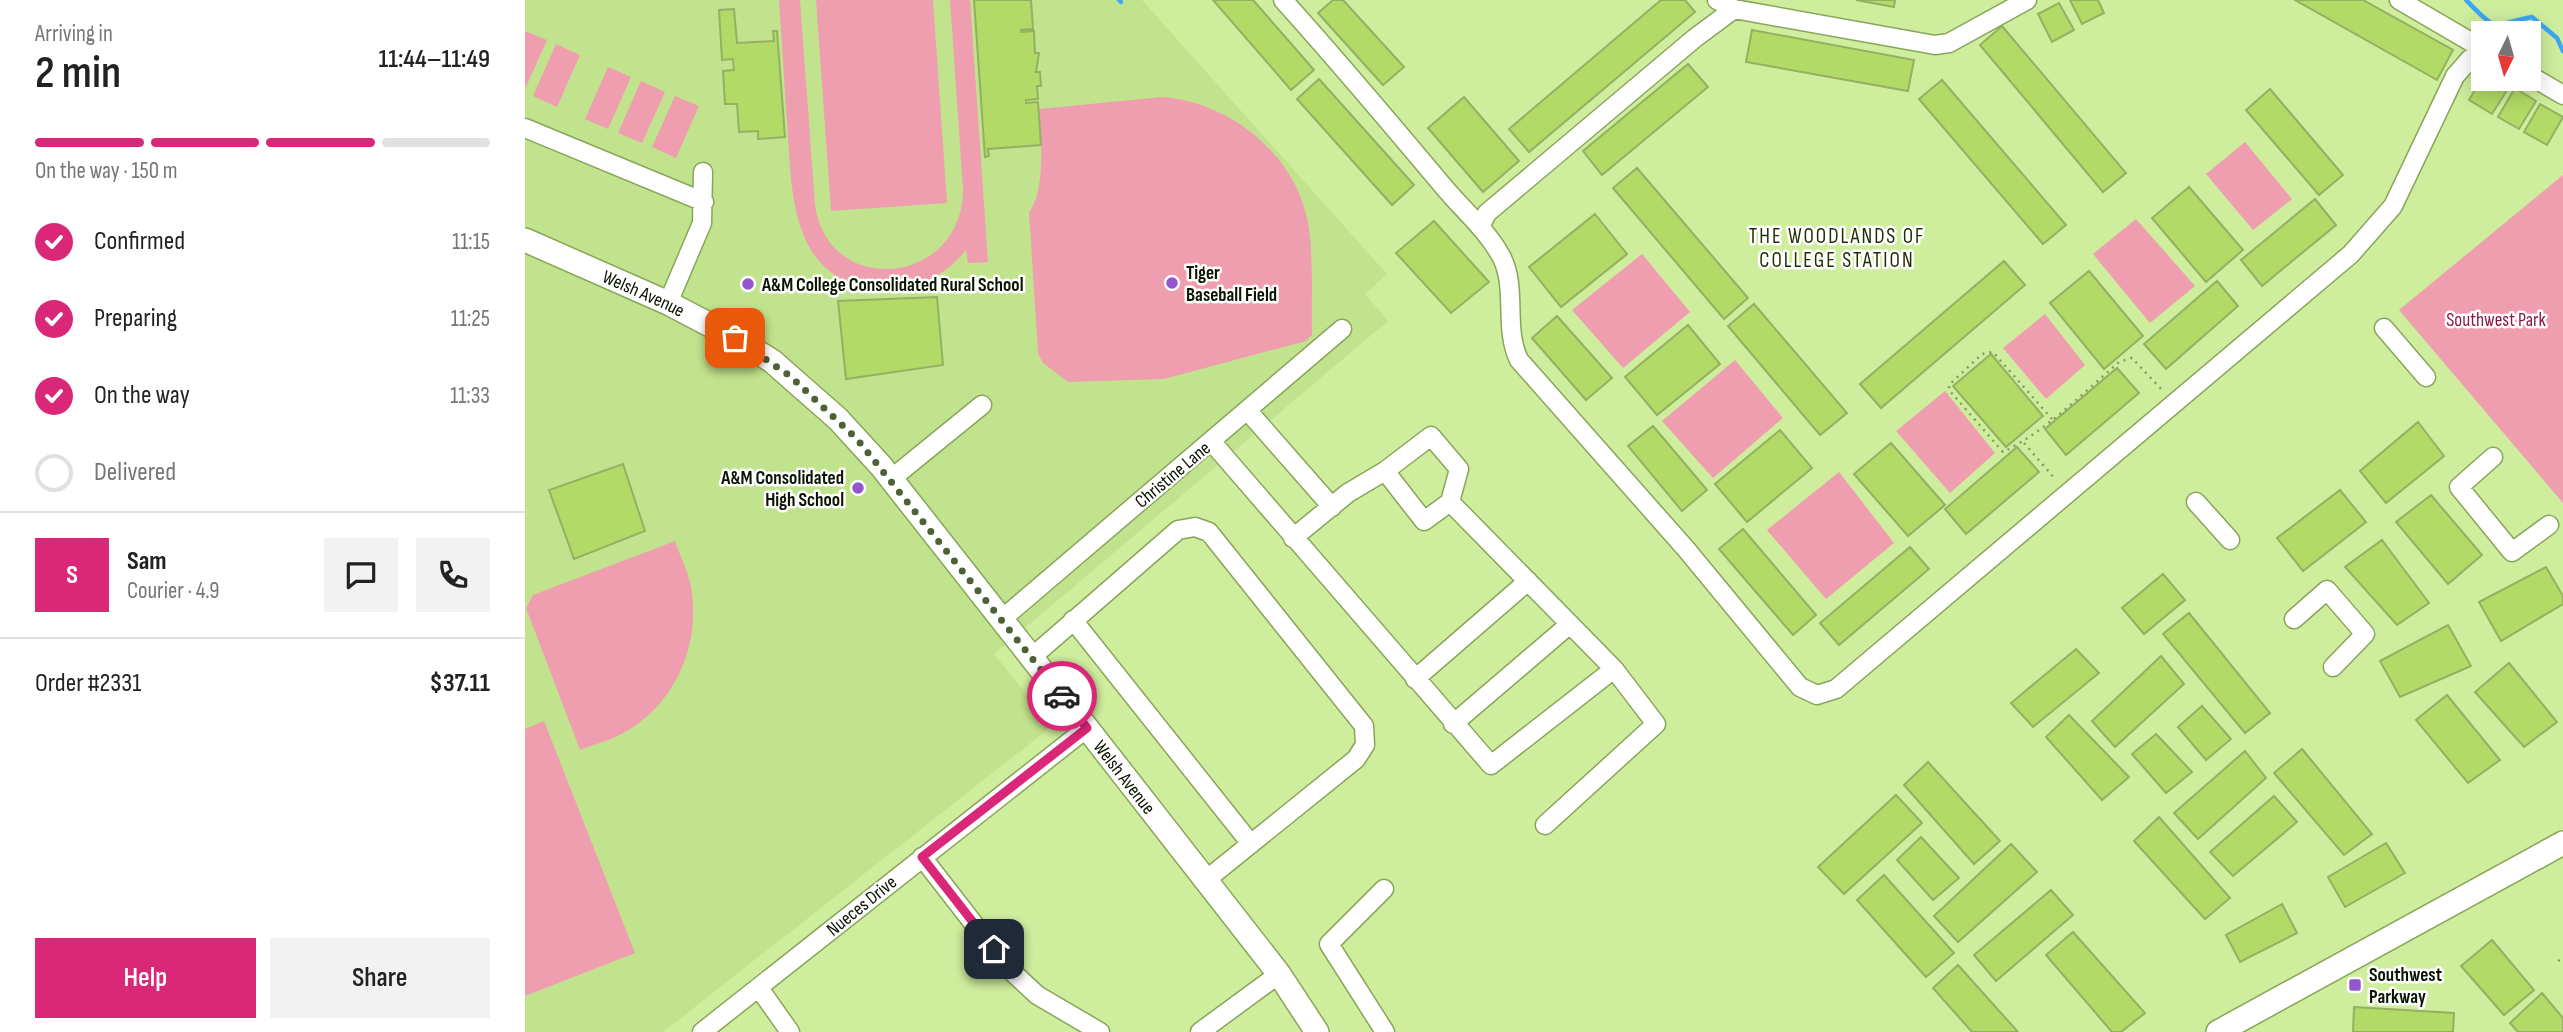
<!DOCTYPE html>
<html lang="en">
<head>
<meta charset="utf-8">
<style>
	body { margin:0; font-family:"Sofia Sans Condensed",sans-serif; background:#f2f2f2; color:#222; height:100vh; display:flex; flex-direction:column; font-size:26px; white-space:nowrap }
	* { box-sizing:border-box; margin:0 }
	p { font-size:23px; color:#767676 }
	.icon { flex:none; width:38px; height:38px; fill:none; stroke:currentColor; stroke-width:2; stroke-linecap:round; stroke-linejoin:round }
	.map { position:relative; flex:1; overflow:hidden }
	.sheet { display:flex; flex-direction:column; background:#fff; width:525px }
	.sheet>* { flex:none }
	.needle { width:46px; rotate:185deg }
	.controls { position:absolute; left:1946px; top:21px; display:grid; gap:14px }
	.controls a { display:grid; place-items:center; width:70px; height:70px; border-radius:0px; background:#fff; box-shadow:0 4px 18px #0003; font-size:35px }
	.pin { position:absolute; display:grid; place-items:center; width:60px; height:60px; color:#fff; margin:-30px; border-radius:14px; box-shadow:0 4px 10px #0006 }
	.courier { position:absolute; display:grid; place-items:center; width:70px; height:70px; margin:-35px; border:5px solid #db2777; border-radius:50%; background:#fff; color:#222; box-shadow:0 2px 9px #0007 }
	.overview em { font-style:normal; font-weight:600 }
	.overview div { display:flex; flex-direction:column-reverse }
	.overview { display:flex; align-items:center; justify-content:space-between; height:119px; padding:0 35px }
	h1 { font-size:46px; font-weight:600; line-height:52px }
	.bar { display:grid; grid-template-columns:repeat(4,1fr); gap:10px 7px; align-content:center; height:84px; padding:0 35px }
	.bar i { height:9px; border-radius:5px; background:#e0e0e0 }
	.bar .selected { background:#db2777 }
	.bar p { grid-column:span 4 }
	.line { display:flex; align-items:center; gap:18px; padding:0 35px; border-top:2px solid #e0e0e0 }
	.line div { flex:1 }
	.round { display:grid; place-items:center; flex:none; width:74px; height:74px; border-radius:0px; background:#f2f2f2 }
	ol { padding:0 35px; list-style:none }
	li { display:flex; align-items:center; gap:21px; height:77px }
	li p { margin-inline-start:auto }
	li .icon { padding:7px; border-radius:50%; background:#db2777; color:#fff; stroke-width:4 }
	li:last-child { color:#767676 }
	li i { width:38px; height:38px; border:4px solid #e0e0e0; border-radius:50% }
	.button { display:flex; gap:14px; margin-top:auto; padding:14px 35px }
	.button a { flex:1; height:80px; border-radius:0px; background:#db2777; color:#fff; font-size:28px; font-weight:600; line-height:80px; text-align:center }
	.button a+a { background:#f2f2f2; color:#222 }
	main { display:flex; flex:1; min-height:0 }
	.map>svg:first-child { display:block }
	.built { fill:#c2e38d }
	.green { fill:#ef9eaf }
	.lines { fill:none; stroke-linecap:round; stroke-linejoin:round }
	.stream { stroke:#3da6f5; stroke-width:4.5 }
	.building { fill:#b1da66; stroke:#94b063; stroke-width:2 }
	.minor-casing { stroke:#89a559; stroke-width:21 }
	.major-casing { stroke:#89a559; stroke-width:26 }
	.path { stroke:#859b62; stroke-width:2.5; stroke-dasharray:2 5; stroke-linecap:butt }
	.minor { stroke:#fff; stroke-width:18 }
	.major { stroke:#fff; stroke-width:23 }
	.done { stroke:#4f6037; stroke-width:7; stroke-dasharray:0 12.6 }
	.route { stroke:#db2777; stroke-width:9 }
	.poi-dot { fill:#9456cc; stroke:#fff; stroke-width:2.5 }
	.labels { text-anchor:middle; stroke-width:5; stroke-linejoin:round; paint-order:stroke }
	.poi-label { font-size:19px; font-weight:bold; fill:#0b1400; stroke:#fff; text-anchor:start }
	.street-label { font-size:19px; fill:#0b1400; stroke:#fff }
	.park-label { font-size:19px; fill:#861a40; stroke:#fff }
	.neighbourhood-label { font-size:21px; letter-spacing:2px; fill:#212e05; stroke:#fff }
</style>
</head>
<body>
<main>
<section class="sheet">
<div class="overview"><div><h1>2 min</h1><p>Arriving in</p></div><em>11:44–11:49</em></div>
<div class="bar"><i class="selected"></i><i class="selected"></i><i class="selected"></i><i></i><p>On the way · 150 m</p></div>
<ol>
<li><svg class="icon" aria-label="check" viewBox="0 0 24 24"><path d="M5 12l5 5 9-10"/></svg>Confirmed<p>11:15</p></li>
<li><svg class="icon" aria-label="check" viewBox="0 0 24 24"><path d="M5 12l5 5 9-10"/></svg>Preparing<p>11:25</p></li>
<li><svg class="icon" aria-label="check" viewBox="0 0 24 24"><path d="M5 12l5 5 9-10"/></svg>On the way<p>11:33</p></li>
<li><i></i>Delivered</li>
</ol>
<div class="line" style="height:126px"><b class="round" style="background:#db2777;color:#fff">S</b><div><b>Sam</b><p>Courier · 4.9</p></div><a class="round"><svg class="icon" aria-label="chat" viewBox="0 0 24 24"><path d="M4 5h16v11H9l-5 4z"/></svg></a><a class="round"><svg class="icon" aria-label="phone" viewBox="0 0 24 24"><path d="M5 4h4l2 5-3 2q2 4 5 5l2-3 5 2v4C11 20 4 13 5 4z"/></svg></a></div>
<div class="line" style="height:91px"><div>Order #2331</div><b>$37.11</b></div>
<div class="button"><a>Help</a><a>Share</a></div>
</section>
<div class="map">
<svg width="2038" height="1032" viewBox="0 0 2038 1032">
	<rect width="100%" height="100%" fill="#ceed9d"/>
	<path class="built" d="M0,0H617L862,274L840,294L863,321L469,654L522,719V730L138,1032H0Z"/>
	<path class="green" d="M254,0H275L290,205C303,299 438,286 438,189L425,0H445L463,262L443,263L441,250C419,277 389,292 354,289C263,281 267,189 262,122C259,81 257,41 254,0Z
		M291,0H408L422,203L306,211Z
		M0,31L22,40L0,89Z
		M31,44L55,55L32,107L8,96Z
		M83,67L106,77L83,129L60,119Z
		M116,81L140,92L117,143L93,133Z
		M150,96L174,106L151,158L127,147Z
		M637,97C705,102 770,154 783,222C789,258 786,299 787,335L781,341L639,379L543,382L518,363L513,353L504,212C521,191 516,135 514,109Z
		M1720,142L1767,199L1728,230L1681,174Z
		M2038,175V503L1874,310Z
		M1611,219L1670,286L1625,323L1568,254Z
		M1117,254L1165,312L1098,368L1047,310Z
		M1520,314L1560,365L1521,399L1478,348Z
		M1210,360L1258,418L1188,478L1137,421Z
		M1420,391L1470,453L1425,493L1371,431Z
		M1314,472L1369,543L1301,599L1242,530Z
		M150,541C155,556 163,571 166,587C176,644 151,703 100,732C87,740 70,744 55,750L1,608L8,595Z
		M19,721L110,953L0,996V729Z"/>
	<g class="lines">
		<path class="stream" d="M594,0L596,2
			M1941,0C1974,34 1964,25 2007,17L2032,38L2038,51"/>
	</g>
	<path class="building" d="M449,0H506L508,29L496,30V32L509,31L510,53H514L511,72H515L516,86H512L513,99L501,100V103L513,102L516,145L463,149L464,156L460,157Z
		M688,0H728L789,70L766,90Z
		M808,0H818L879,67L858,85L793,13Z
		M1136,0H1160L1170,12L1004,152L984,129Z
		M1331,0H1370L1369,7Z
		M1545,0H1573L1579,13L1557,24Z
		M1770,0H1838L1928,50L1912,80Z
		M1534,3L1549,30L1527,42L1513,14Z
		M209,9L212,43L249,41L248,31H252L260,137L233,139V131L214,132L212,104H200L198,71L209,70L208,59L197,60L194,10Z
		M1477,26L1601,173L1578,192L1455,45Z
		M1227,30L1389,60L1383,91L1221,62Z
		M1163,64L1183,87L1077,175L1058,151Z
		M1958,77L1970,79L1984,87L1967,114L1944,100Z
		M794,79L889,185L867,205L772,99Z
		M1417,80L1541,225L1518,244L1394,99Z
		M1990,88L2011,101L1994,129L1973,117Z
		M1745,89L1818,175L1794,195L1721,110Z
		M939,97L994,161L958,192L903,128Z
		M2015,104L2038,117L2022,145L1999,132Z
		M1112,168L1223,298L1199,319L1088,188Z
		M1664,187L1718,250L1681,282L1627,218Z
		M1790,199L1811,225L1737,286L1716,260Z
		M1070,214L1102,254L1036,307L1004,267Z
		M909,221L964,282L926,313L871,253Z
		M1479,261L1500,285L1356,408L1335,384Z
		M1564,271L1618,336L1579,369L1525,303Z
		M1692,281L1713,306L1641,369L1619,344Z
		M412,297L418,365L321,379L313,301Z
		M1229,304L1322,413L1295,435L1203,326Z
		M1032,316L1087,378L1061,400L1007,338Z
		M1163,325L1195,364L1132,415L1100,377Z
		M1466,354L1518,416L1481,447L1428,386Z
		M1592,368L1614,393L1541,455L1520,429Z
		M1893,422L1919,456L1861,503L1835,471Z
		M1128,426L1182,490L1157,511L1103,446Z
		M1255,430L1287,468L1222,522L1190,484Z
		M1366,443L1420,505L1383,536L1329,474Z
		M1492,447L1514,472L1441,534L1420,509Z
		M98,464L120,531L49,559L24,490Z
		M1815,490L1841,522L1778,571L1752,538Z
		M1906,495L1957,555L1923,584L1871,522Z
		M1218,529L1291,615L1268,635L1194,549Z
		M1857,540L1904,603L1872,625L1820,567Z
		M1385,547L1404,569L1314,645L1295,623Z
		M2021,567L2038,596V604L1976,641L1954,602Z
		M1638,574L1660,600L1619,634L1597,608Z
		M1664,613L1745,713L1720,733L1638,634Z
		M1923,625L1946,666L1875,697L1855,661Z
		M1551,649L1574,673L1508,727L1486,703Z
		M1636,656L1659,684L1590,747L1567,721Z
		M1984,663L2032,722L1999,747L1950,692Z
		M1922,695L1975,760L1943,783L1891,720Z
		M1677,706L1706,739L1681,760L1653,727Z
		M1544,715L1604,777L1577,800L1521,737Z
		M1631,734L1667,772L1641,793L1607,754Z
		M1777,749L1847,834L1819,855L1749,773Z
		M1720,751L1741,778L1673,839L1649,813Z
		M1403,762L1475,841L1449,864L1379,785Z
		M1371,795L1397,823L1319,894L1293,867Z
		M1749,796L1772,822L1708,876L1685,852Z
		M1634,817L1705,898L1680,919L1609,841Z
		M1396,837L1434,878L1408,900L1372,860Z
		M1861,843L1880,873L1820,907L1803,877Z
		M1486,844L1512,872L1433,942L1409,916Z
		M1359,875L1429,953L1401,977L1332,900Z
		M1526,890L1548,915L1471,981L1449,955Z
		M1757,904L1772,933L1715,962L1701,935Z
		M1548,932L1620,1013L1596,1032H1587L1521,955Z
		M1967,940L2009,990L1979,1015L1936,966Z
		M1433,965L1493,1032H1447L1408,988Z
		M2017,993L2038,1018V1032H1993L1985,1023Z
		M1829,1007L1929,1013L1928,1032H1828Z"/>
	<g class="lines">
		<g class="minor-casing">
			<path id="minor" d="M758,0C813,61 866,124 918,186C938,210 961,229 976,256C993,288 978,327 994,360L1161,549L1275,687L1292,695L1311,689L1826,254L1868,206L1930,76L1945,59L1958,56
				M1192,0L1209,9L1410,45L1424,43L1502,0
				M1874,0L1958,49
				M2004,75L2038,95
				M0,128L179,202
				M956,225L962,213L1170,38L1209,9
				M143,303L177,223L178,172
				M1859,328L1901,377
				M722,410L807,507
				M686,441L966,765L1089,669L925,502L899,521L860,471L823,493L768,538
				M1968,457L1934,487L1987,552L2024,525
				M860,471L906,436L934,469L925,502
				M366,479L457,405
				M1671,502L1705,540
				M477,619L817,329
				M1769,619L1802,590L1840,634L1808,667
				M548,620L726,844
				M507,657L653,530L670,527L684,532L839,726L840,745L831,759L681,880
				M890,679L1003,581
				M928,724L1045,624
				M1020,825L1131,724L1089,669
				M397,857L483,968L512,995L575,1032
				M859,889L804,944L860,1032
				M234,988L265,1032
				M177,1032L562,728
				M675,1032L754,974"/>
		</g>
		<g class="major-casing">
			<g id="major">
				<path id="s1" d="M0,240L143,303L210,338L247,361L313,419L356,466L562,728L754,974L792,1032"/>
				<path d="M1693,1032L2038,843"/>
			</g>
		</g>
		<path class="path" d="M1527,419L1468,352L1457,354L1424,385V390L1478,452C1521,431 1557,394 1594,362L1607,358L1638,391
			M1499,443L1531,480
			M2033,961L2038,958"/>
		<use href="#minor" class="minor"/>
		<use href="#major" class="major"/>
	</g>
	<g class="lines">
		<path class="done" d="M210,338L265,376L332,439L537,696"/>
		<path class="route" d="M469,949L397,857L562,728L537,696"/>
	</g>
	<g class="poi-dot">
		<circle cx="647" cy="283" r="7"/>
		<circle cx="223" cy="284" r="7"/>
		<circle cx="333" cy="488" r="7"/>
		<rect x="1823" y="978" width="14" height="14" rx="3.5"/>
	</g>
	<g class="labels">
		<g class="poi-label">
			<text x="661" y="279">Tiger<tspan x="661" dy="22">Baseball Field</tspan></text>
			<text x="237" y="291">A&amp;M College Consolidated Rural School</text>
			<text x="319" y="484" text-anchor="end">A&amp;M Consolidated<tspan x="319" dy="22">High School</tspan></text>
			<text x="1844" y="981">Southwest<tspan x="1844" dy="22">Parkway</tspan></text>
		</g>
		<g class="street-label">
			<text dy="7" stroke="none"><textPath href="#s1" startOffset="130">Welsh Avenue</textPath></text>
			<text transform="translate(647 474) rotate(-40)" y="7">Christine Lane</text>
			<text dy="7" stroke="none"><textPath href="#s1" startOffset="822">Welsh Avenue</textPath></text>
			<text transform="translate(336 905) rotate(-39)" y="7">Nueces Drive</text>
		</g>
		<g class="park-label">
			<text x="1971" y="326">Southwest Park</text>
		</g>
		<g class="neighbourhood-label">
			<text x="1312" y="243">THE WOODLANDS OF<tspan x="1312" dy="24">COLLEGE STATION</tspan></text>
		</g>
	</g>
</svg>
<div class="controls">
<a><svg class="needle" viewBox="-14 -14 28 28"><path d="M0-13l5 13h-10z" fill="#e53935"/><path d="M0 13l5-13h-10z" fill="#767676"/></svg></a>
</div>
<div class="pin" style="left:210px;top:338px;background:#ea580c"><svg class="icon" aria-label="bag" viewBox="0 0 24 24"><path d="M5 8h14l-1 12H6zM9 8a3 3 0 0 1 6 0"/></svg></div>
<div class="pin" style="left:469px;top:949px;background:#1f2937"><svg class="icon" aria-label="home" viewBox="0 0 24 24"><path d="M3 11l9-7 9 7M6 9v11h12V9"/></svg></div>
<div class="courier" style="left:537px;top:696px"><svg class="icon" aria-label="car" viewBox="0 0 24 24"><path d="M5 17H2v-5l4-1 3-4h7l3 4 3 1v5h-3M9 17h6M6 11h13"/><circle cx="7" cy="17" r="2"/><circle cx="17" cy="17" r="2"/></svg></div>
</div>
</main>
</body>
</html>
